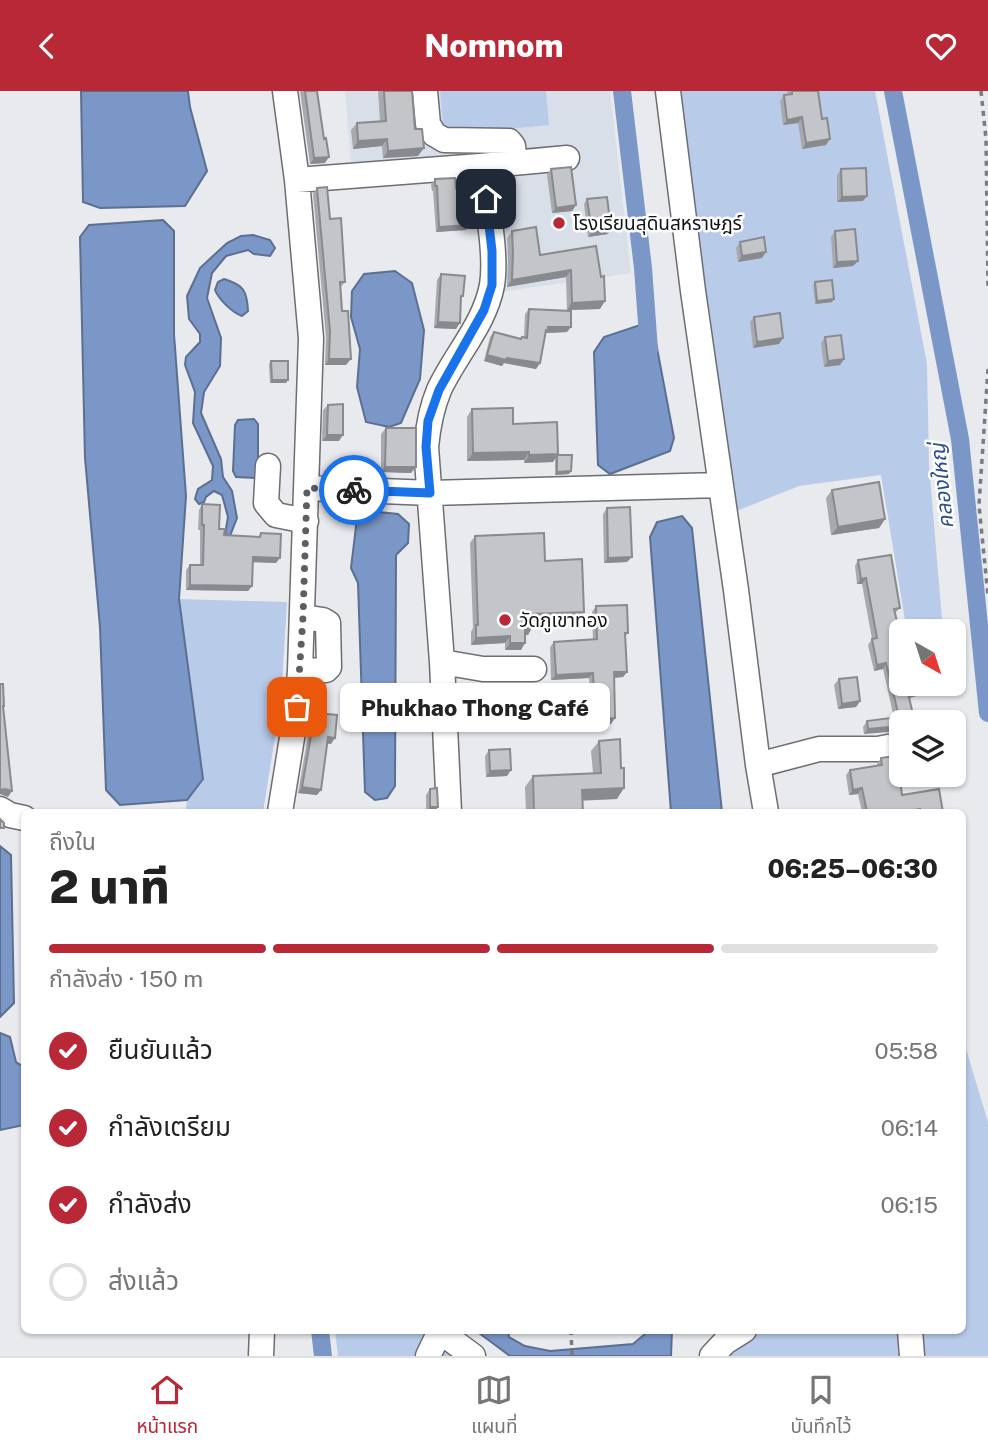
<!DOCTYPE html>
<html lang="th">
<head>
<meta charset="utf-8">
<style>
	body { margin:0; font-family:"Public Sans","Noto Sans Thai",sans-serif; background:#f2f2f2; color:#222; height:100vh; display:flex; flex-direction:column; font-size:26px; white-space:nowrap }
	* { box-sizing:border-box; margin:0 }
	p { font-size:23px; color:#767676 }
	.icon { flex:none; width:38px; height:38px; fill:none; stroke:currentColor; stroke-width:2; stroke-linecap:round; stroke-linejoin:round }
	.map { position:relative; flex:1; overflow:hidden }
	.details { position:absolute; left:21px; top:718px; width:945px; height:525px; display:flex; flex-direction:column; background:#fff; border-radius:10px; box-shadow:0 2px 5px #0004 }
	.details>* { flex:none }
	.needle { width:46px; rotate:141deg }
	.buttons { position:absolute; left:889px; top:528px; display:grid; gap:14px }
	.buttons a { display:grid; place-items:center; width:77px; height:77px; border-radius:10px; background:#fff; box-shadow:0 2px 5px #0004; font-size:35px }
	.pin { position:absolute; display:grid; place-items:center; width:60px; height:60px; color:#fff; margin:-30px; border-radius:14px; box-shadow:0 4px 10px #0006 }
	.courier { position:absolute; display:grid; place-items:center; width:70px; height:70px; margin:-35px; border:5px solid #1a73e8; border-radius:50%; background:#fff; color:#222; box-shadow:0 2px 9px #0007 }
	.bubble { position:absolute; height:49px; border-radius:10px; background:#fff; box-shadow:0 2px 5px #0004; font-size:23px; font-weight:800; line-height:49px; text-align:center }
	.summary em { font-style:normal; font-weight:800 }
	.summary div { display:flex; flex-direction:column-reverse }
	.summary { display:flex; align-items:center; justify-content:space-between; height:119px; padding:0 28px }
	h1 { font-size:46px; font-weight:800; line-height:52px }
	.bar { display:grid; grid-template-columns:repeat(4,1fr); gap:10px 7px; align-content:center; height:84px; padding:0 28px }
	.bar i { height:9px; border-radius:5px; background:#e0e0e0 }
	.bar .active { background:#b92837 }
	.bar p { grid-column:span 4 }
	ol { padding:0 28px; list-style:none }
	li { display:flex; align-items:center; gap:21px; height:77px }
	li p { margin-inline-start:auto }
	li .icon { padding:7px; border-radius:50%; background:#b92837; color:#fff; stroke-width:4 }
	li:last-child { color:#767676 }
	li i { width:38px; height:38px; border:4px solid #e0e0e0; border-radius:50% }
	header { display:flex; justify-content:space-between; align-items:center; height:91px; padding:0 28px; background:#b92837; color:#fff; font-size:32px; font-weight:800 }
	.tabs { display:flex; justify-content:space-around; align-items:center; height:98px; border-top:2px solid #e0e0e0; background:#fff; font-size:19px; color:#767676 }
	.tabs a { display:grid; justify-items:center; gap:4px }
	.tabs .active { color:#b92837 }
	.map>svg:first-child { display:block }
	.built { fill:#d9dfe9 }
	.green { fill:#b8cbe9 }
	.water { fill:#7b97c7; stroke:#5b6f91; stroke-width:2 }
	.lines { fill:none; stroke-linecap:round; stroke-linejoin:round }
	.canal { stroke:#7b97c7; stroke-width:18 }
	.minor-casing { stroke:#6c6e72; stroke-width:27 }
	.path { stroke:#7a7b7e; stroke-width:3.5; stroke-dasharray:5 5; stroke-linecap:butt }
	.minor { stroke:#fff; stroke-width:24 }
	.wall { fill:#a8a9ad }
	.shaded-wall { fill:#888a8d }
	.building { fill:#c3c5c9; stroke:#888a8d; stroke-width:2 }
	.done { stroke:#5c5e60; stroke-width:7; stroke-dasharray:0 12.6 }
	.route { stroke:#1a73e8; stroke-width:9 }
	.poi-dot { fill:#b92837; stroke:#fff; stroke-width:2.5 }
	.labels { text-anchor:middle; stroke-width:5; stroke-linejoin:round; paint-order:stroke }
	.poi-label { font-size:19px; fill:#111213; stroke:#fff; text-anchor:start }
	.water-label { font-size:21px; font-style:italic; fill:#2c4f8c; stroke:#fff }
</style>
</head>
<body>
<header><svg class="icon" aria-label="back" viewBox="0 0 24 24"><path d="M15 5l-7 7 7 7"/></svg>Nomnom<svg class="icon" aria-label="heart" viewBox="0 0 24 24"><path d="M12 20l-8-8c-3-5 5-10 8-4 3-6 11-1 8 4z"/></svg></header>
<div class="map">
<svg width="988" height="1265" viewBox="0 0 988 1265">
	<rect width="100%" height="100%" fill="#e8eaee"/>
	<path class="built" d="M345,0H610L631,182L502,201L484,70L352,82Z"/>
	<path class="green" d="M440,0H546L549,34L444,44Z
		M679,0H875L927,273L929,374L942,528L906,535L881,384L799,395L734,421Z
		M179,508L287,511L281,609L263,721L186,720L187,709L203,688Z
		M963,948L988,1031V1265H728L754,1244L773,1239H962Z
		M335,1239H419L455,1265H338Z"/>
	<path class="water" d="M81,0H188L190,16L207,80L185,115L100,117L83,111Z
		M163,129L174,140V243L186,405L179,508L203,688L187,709L120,714L106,699L100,536L85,367L80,146L89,134Z
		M253,144L270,149L275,157L270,165L254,163L248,159L226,165L212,182L207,207L221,247L220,275L204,301L201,322L221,368L223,386L232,400L237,427L230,445L225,443L228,426L222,404L214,400L206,406L204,411L199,413L195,408L198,398L212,389L213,375L193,332L195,301L185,274L186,266L200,251V243L189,228L187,205L200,177L227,152L241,145Z
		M395,180L412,192L424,239L420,288L401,332L389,336L366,331L357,296L360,258L351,226L352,200L364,183Z
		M224,188C244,194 247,200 248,220L242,225C233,222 219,209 215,199L218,191Z
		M640,234L654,241L674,347L670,360L610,383L598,374L594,261L604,246Z
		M254,328L258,333V383L256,387L236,386L233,380L235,334L238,329Z
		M369,420L398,423L409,433L408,452L396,464L395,695L387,707L375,709L365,701L358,492L351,477L357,427Z
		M682,425L692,437L722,721H671L650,446L657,431Z
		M0,755L11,764L14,912L0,926Z
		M0,942L10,946L16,971L24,976V1034L0,1039Z
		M475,1239H508L509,1246L525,1255L550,1260L633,1253L645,1243V1239H672L671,1265H510Z"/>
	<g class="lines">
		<path class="canal" d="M622,0L643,177L649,259
			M893,0L960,348L988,622
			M320,1239L323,1265"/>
		<g class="minor-casing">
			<path id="minor" d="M425,0L428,33L434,43L444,49L509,50L513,55L515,72
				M668,0L693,200L736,499L758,674L766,721
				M297,89L480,75L567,67
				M268,375L266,412L276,424L306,430
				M307,397L431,402L720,394
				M442,571L483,578H534
				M300,580L326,579L329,576L328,532L323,529L303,526
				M758,674L819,658H878L898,654
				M0,718L10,724L24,727
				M280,721L297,616L300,580L311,247L297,89L285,0
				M449,721L442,571L426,356C428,336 431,318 439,299C455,264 485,233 492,194C497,164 487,114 483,82L480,75
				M438,1239L473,1265
				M910,1239L912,1265
				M261,1265L262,1239
				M428,1265L440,1240
				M712,1265L725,1251L744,1239"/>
		</g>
		<path class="path" d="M981,0L986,48L988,197
			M988,278L979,414L988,505
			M571,1239L572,1265"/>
		<use href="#minor" class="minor"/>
	</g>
	<path class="wall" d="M300,0H317L325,72L310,73Z
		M378,0H412L418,65L383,67L382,55L353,58L351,39L357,32L380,30Z
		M787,0H818L826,54L802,58L798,32L783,34L780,10L784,4H788Z
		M551,78L576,114L572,120L552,122L547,84Z
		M841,78L863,110L837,111V84Z
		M435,88L456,98L466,139L436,141L433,100H432L431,94Z
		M317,97L330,128L345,191L340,197L346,274H325L326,246L313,103Z
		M587,108L608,143L588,146L584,113Z
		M512,140L540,164L596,155L600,218L567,219L566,186L507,196L508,168L507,147Z
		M835,140L858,170L853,175L833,177L831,146Z
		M740,151L762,167L738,171L736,157Z
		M441,183L461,208L456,238L434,237L437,189Z
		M815,191L832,211L815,213L813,194Z
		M529,218L567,241L546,242L540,272L536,278L504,272L502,275L484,270L490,246L494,241L520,247L522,246H524L525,223Z
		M754,226L779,253L753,257L750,231Z
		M825,246L840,274L824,276L821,252Z
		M271,270L286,292H270L269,273Z
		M328,314L339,350H322L323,319Z
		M472,318L513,333L558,364L569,383L555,384V367L553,371L524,372V369L467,370V326Z
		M386,337L411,382L381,381V343Z
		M832,399L885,428L879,437L831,444L826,407Z
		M202,413L224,444L258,446L261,442L276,472L253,471L252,495L248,500L186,499V479L190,474H200V439H198L199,419Z
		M607,417L627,471L604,472L603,423Z
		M475,445L545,470L584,521L579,528L532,530L528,544H525L521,559H505V552L471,554V541L473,537L470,452Z
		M858,469L900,517L895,522L901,593L924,599L920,604L909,607L915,632L864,643L863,636L867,630L894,627L883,578L874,580L868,554L872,548L862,493H857L855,475Z
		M596,515L628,542L625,545L627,581L623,586L614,587L611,633L591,634L589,587L551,589L550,556L554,551L593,549L592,521Z
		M839,588L860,610L856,616L838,618L834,594Z
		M487,612L505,638H484L483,618Z
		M315,622L331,653L327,652L317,704L298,702L311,627Z
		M599,650L617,708L582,709L583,721H526L525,696L533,685L593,682L591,660Z
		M489,659L507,685L486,686L485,665Z
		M881,667L899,678L902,704L943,721H862L858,703L849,704L846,684L850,679L877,674V673Z
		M430,698L438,716L434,721H426V704Z"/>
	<path class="shaded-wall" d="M802,26L798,32L783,34L787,29Z
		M387,48L382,55L353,58L358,50Z
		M830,48L826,54L802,58L806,52Z
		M424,57L418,65L383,67L388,60Z
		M329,66L325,72L310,73L314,67Z
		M867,105L863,110L837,111L842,106Z
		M576,114L572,120L552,122L556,117Z
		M470,134L466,139L436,141L439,136Z
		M611,138L608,143L588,146L592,141Z
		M766,161L762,167L738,171L742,165Z
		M858,170L853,175L833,177L837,171Z
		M571,179L566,186L507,196L512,189Z
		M834,208L832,211L815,213L817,210Z
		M605,210L600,218L567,219L572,212Z
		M438,231L460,232L456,238L434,237Z
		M548,236H571L567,241L546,242Z
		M783,247L779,253L753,257L757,251Z
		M487,264L507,267L540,272L536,278L504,272L502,275L484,270Z
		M329,268H351L346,274H325Z
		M844,268L840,274L824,276L828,270Z
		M272,289H288L286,292H270Z
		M327,344H343L339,350H322Z
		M529,361L524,369L467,370L473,362Z
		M558,363L553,371L524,372L529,364Z
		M385,376H416L411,382L381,381Z
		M571,380L569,383L555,384L557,381Z
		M885,428L879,437L831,444L838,436Z
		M253,466L280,467L276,472L249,471Z
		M632,466L627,471L604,472L608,467Z
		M866,487L862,493H857L861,488Z
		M190,494L252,495L248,500L186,499Z
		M584,521L579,528L527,530L532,523Z
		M525,537H532L528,544H520Z
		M510,545L505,552L471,554L476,547Z
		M510,552H525L521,559H505Z
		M886,572L883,578L874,580L877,574Z
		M614,581H627L623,586L610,587Z
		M593,582L589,587L551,589L556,584Z
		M924,599L920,604L905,608L908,602Z
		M860,610L856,616L838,618L842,613Z
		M615,627L611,633L591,634L595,628Z
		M509,632L505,638H484L488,633Z
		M901,635V640L864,643L868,638Z
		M328,646L335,647L331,653L324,652Z
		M511,679L507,685L486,686L490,680Z
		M302,696L321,699L317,704L298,702Z
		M624,697L617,708L574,710L582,699Z
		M862,697L858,703L849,704L853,699Z
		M5,698L12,700L8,706L0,703V699Z
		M430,716H438L434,721H427Z"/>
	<path class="building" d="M305,0H317L324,48L326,47L329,66L314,67Z
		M384,0H412L415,38H422L424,57L388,60L387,48L358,50L357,32L386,30Z
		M792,0H818L822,28L827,27L830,48L806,52L802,26L787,29L784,4L792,3Z
		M571,76L576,114L556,117L551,78Z
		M866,77L867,105L842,106L841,78Z
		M455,87L456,98L468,97L470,134L439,136L437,95H435V88Z
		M327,96L330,128L341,127L345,191H340L342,220H348L351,268H329L330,240L317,97Z
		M607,106L611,138L592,141L587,108Z
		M536,136L540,164L596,155L601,186L604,185L605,210L572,212L571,179L512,189L513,161L512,140Z
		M855,138L858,170L837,171L835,140Z
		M764,146L766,161L742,165L740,151Z
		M441,183L465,185L463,205H461L460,232L438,231Z
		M832,189L834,208L817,210L815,191Z
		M529,218L571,220V236H548V239H546L540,272L507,267L506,269L487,264L494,241L521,248L522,246L527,247Z
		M780,222L783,247L757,251L754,226Z
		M841,244L844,268L828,270L825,246Z
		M271,270H288V289H272Z
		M343,313V344H327L328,314Z
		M513,317V333L557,331L558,363L529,364V361L473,362L472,318Z
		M386,337H416V376H385Z
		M557,364H572L571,380L557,381Z
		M879,391L885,428L838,436L832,399Z
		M202,413L220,414L219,438H225L224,444L260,446L261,442L281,443L280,467L253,466L252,495L190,494V474H203L204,434H202Z
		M630,416L632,466L608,467L607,417Z
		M544,442L545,470L582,468L584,521L532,523V537H525V552H510V545L476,547V534H478L475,445Z
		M891,464L900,517L894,518L901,547V593H923L924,599L908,602L915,632H901V635L868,638L867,630L899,626L886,572L877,574L872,548L877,547L866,487L861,488L858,469Z
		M627,514L628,542H625L627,581H614L615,627L595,628L593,582L556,584L554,551L597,548L596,515Z
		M857,586L860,610L842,613L839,588Z
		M0,593H3L4,615H3L12,700L5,698L0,699Z
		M508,611L509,632L488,633L487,612Z
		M315,622L337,624L335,647L328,646L321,699L302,696Z
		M620,648L621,677H624V697L582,699L583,721H534L533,685L601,682L599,650Z
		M510,658L511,679L490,680L489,659Z
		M901,664V673L898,674L902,704L939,698L943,721H920V718L906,721H867L862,697L853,699L850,679L882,674L881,667Z
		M437,697L438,716H430V698Z
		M0,728L4,732V737H0Z"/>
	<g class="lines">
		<path class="done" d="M297,616L303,526L307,397L354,399"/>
		<path class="route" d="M354,399L430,402L426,356L428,330L439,299L484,219L492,194V160L486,108"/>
	</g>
	<g class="poi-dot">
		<circle cx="559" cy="132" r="7"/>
		<circle cx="505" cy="529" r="7"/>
	</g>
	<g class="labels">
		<g class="poi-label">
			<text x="573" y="139">โรงเรียนสุดินสหราษฎร์</text>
			<text x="519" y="536">วัดภูเขาทอง</text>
		</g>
		<g class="water-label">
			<text transform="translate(942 395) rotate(-96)" y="7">คลองใหญ่</text>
		</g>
	</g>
</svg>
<div class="buttons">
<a><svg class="needle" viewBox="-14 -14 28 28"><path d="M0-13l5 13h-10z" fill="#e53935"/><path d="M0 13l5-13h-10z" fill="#767676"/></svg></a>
<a><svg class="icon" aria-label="layers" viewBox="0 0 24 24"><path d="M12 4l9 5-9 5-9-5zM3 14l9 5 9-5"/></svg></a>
</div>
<div class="pin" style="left:297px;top:616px;background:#ea580c"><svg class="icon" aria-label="bag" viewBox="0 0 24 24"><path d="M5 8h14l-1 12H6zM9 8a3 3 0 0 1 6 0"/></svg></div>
<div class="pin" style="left:486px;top:108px;background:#1f2937"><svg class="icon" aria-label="home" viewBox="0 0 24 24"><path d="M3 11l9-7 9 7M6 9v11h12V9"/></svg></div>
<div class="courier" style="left:354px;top:399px"><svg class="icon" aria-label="bike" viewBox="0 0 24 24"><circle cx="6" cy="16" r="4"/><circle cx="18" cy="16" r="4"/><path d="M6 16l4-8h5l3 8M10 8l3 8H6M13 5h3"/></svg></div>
<div class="bubble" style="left:340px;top:592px;width:270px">Phukhao Thong Café</div>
<section class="details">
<div class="summary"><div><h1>2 นาที</h1><p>ถึงใน</p></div><em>06:25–06:30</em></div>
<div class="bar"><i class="active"></i><i class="active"></i><i class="active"></i><i></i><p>กำลังส่ง · 150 m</p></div>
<ol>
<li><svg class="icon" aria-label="check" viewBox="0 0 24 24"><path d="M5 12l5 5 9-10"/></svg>ยืนยันแล้ว<p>05:58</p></li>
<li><svg class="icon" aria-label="check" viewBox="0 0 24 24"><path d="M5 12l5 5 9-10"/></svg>กำลังเตรียม<p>06:14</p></li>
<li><svg class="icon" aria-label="check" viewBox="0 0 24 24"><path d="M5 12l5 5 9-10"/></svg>กำลังส่ง<p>06:15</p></li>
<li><i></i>ส่งแล้ว</li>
</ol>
</section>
</div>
<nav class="tabs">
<a class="active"><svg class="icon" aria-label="home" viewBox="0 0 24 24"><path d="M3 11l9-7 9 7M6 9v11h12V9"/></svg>หน้าแรก</a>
<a><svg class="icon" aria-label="map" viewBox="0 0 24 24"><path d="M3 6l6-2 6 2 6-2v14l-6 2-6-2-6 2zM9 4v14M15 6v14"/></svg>แผนที่</a>
<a><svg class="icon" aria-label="saved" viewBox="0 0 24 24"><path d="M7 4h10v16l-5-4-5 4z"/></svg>บันทึกไว้</a>
</nav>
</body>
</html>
